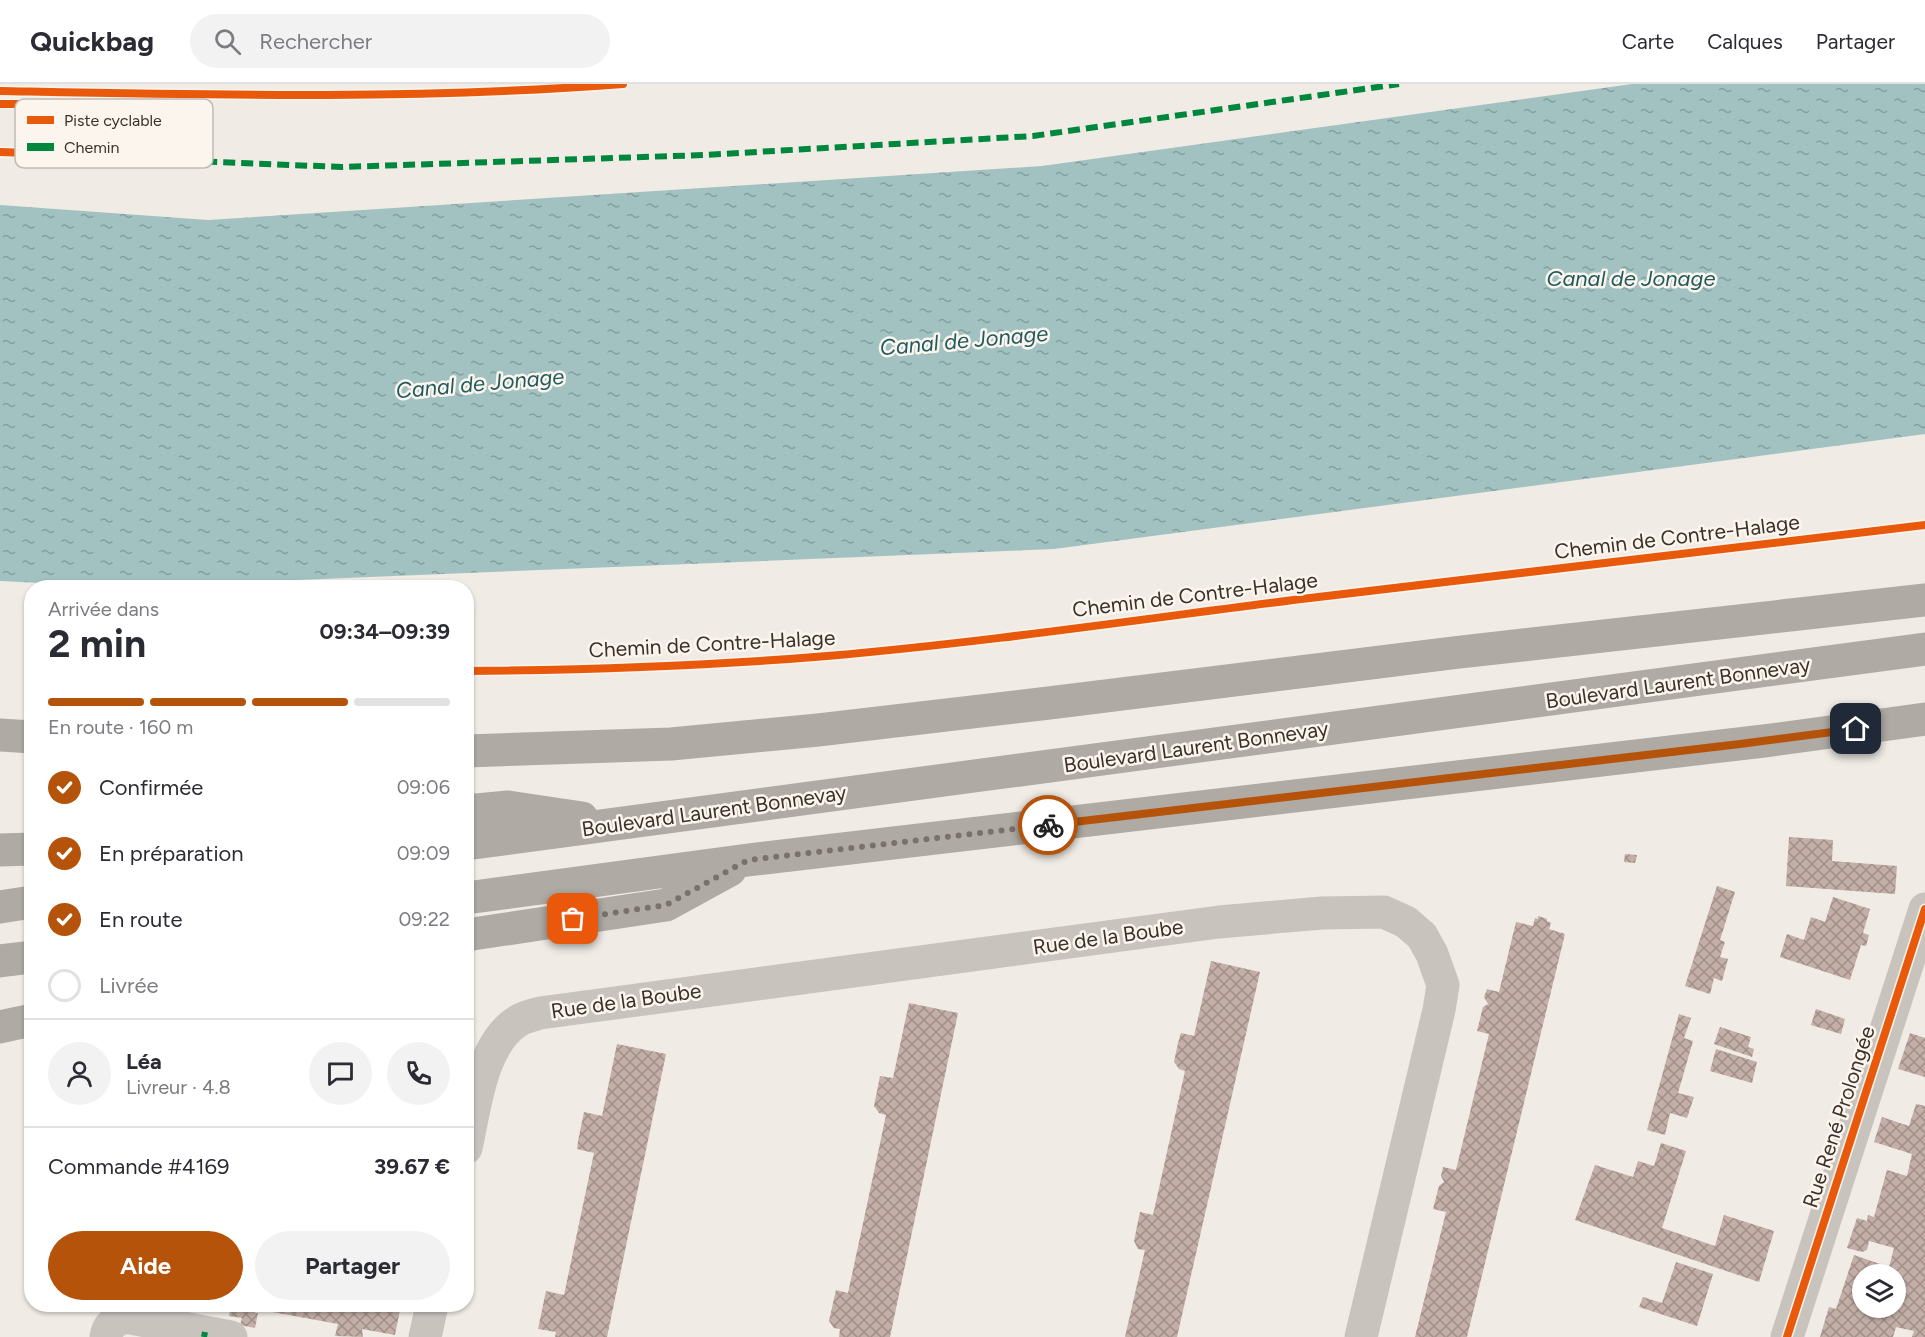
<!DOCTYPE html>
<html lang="fr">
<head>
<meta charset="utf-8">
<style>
	body { margin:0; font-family:Figtree,sans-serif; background:#f2f2f3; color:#2b2b33; height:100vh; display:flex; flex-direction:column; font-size:22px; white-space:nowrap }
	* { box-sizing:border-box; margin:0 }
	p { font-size:20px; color:#7c7c81 }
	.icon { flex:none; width:33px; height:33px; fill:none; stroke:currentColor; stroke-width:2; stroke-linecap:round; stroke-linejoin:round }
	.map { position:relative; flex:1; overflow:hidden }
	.sheet { position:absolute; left:24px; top:496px; width:450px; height:732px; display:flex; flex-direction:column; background:#fff; border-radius:24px; box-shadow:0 2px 4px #0004 }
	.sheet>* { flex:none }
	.buttons { position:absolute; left:1852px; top:1180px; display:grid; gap:12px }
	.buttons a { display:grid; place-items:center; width:54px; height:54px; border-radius:50%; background:#fff; box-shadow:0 2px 4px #0004; font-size:30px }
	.pin { position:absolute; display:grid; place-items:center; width:51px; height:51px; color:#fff; margin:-26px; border-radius:12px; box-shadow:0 3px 9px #0006 }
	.courier { position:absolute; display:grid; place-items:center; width:60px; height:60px; margin:-30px; border:4px solid #b45309; border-radius:50%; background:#fff; color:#222; box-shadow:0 2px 8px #0007 }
	.summary em { font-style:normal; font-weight:700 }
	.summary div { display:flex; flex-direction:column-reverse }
	.summary { display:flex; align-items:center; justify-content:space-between; height:102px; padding:0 24px }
	h1 { font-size:39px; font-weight:700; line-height:45px }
	.bar { display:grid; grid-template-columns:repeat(4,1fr); gap:9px 6px; align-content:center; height:72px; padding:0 24px }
	.bar i { height:8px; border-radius:4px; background:#e1e1e2 }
	.bar .selected { background:#b45309 }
	.bar p { grid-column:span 4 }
	.line { display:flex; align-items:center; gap:15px; padding:0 24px; border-top:2px solid #e1e1e2 }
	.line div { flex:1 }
	.round { display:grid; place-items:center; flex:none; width:63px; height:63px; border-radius:32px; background:#f2f2f3 }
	ol { padding:0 24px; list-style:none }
	li { display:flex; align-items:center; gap:18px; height:66px }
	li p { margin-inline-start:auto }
	li .icon { padding:6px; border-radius:50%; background:#b45309; color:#fff; stroke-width:4 }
	li:last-child { color:#7c7c81 }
	li i { width:33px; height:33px; border:3px solid #e1e1e2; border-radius:50% }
	.action { display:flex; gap:12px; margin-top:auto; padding:12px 24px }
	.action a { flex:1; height:69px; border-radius:36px; background:#b45309; color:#fff; font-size:24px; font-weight:700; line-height:69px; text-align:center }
	.action a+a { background:#f2f2f3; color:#2b2b33 }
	header { display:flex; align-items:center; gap:36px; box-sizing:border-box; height:84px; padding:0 30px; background:#fff; border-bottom:2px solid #e1e1e2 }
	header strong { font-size:28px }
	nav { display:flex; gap:33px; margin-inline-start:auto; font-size:21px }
	.search { width:420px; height:54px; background:#f2f2f3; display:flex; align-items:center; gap:15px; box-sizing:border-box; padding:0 21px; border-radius:33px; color:#7c7c81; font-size:22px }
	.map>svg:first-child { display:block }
	.water { fill:url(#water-ripples) }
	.building { fill:url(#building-cross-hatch) }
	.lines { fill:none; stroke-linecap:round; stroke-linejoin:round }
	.minor { stroke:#c9c3be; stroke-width:33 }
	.highway { stroke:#afaaa4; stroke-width:33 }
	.quiet { stroke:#00873e; stroke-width:6; stroke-dasharray:12 6; stroke-linecap:butt }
	.cycleway-casing { stroke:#fbf5ee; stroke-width:11 }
	.cycleway { stroke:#e8590c; stroke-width:8 }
	.done { stroke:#7a716c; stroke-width:6; stroke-dasharray:0 10.8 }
	.route { stroke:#b45309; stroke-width:8 }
	.labels { text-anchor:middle; stroke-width:5; stroke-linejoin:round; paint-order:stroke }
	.street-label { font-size:21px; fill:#3b302b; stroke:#fbf5ee }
	.water-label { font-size:22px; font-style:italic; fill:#1f5a5e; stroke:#fbf5ee }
	.key { fill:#fbf5ee; stroke:#c1bab4; stroke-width:1.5 }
	.key-label { font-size:16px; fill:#3b302b }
</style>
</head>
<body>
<header>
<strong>Quickbag</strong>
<div class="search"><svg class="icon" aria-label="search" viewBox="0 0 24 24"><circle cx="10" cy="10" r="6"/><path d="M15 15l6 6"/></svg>Rechercher</div>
<nav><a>Carte</a><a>Calques</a><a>Partager</a></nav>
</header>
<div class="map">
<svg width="1925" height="1253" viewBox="0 0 1925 1253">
	<defs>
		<pattern id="water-ripples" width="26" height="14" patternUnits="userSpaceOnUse" patternTransform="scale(1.5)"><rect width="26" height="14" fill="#a1c2c1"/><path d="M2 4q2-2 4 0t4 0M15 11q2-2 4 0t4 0" fill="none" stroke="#849e9d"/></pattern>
		<pattern id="building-cross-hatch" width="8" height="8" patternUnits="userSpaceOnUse" patternTransform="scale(1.5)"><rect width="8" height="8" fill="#c3afa7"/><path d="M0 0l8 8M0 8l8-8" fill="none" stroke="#a08f88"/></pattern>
	</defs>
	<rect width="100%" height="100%" fill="#f0ebe5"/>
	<path class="water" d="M1632,0H1925V350L1054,465L126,503L0,497V121L208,136L1042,82Z"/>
	<path class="building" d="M1789,753L1833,756L1832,777L1897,782L1895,810L1786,802Z
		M1625,770L1637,771L1635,779L1624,778Z
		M1717,802L1735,808L1720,856L1725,858L1720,873L1728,875L1722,897L1714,894L1710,910L1685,902Z
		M1833,813L1870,825L1863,849L1869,851L1866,862L1861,861L1850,896L1780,873L1787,850L1804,856L1811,833L1825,838Z
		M1538,832L1547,835V837L1551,839L1549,845L1565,850L1467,1253H1415L1446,1128L1433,1125L1439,1102L1444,1098L1441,1092L1443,1083L1456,1086L1489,950L1477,947L1483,923L1488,920L1484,913L1487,905L1499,908L1516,838L1533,842L1535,834L1538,835Z
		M1211,877L1260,888L1177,1253H1125L1145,1166L1138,1165L1134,1157L1140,1128L1153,1131L1185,987L1179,985L1174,978L1178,959L1181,949L1194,952Z
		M909,919L958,929L890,1253H839L840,1245L834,1244L829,1237L836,1206L848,1209L868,1116L886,1031L879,1029L874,1022L880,992L893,994Z
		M1816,925L1845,935L1841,950L1811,941Z
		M1679,930L1691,934L1684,954L1693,957L1678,1009L1694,1013L1687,1034L1670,1029L1665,1051L1647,1046Z
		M1720,943L1751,953L1748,963L1754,965L1752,973L1714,960Z
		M1910,949L1925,954V993L1898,985Z
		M617,960L666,970L607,1253H555L556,1248L538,1245L546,1207L564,1211L594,1069L577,1065L578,1057L584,1028L602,1032Z
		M1716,965L1757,978L1752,999L1710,987Z
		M1916,1020L1925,1022V1253H1912L1914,1247L1896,1243L1893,1253H1820L1829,1223L1836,1225L1854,1171L1880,1180L1876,1191H1863V1224H1896V1191H1887L1894,1164L1869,1157L1867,1166L1862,1168L1847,1164L1857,1134L1867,1137L1868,1131L1874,1133L1887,1086L1907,1092L1912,1070L1874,1058L1882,1033L1909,1042Z
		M1661,1059L1686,1067L1662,1144L1715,1162L1724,1131L1774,1147L1759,1198L1575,1136L1595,1081L1633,1093L1638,1077L1654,1082Z
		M1676,1178L1713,1190L1697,1242L1639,1223L1643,1213L1662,1219Z
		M231,1221H401L395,1251L362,1245L363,1253L335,1252L338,1240L256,1225L255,1229H258L255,1244L240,1241L242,1234L229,1232Z"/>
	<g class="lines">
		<path class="minor" d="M466,1064C475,1024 481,960 518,937C524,933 533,931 540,929L1219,838L1322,829L1384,828L1406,838L1422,852L1432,870L1443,901L1439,926L1361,1253
			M106,1253C108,1241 114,1237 125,1233L231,1253
			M425,1253L432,1221
			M1787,1253L1925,825"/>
		<path class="highway" d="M0,651L32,653
			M466,667L671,660L818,646L1049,619L1452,569L1925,516
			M466,727L508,723L582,734
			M466,760L1925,565
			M0,766L32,765
			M466,814L748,776L1764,657L1925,635
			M0,823L32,818
			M466,851L666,821L730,786
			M0,877L32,873
			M0,943L32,936"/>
		<path class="quiet" d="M29,44L164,76L342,83L704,71L1033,52L1399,0
			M204,1253L205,1248"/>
		<g class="cycleway-casing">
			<path id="cycleway" d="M0,7C208,11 415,16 623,0
				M0,20H30L29,69L0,68
				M466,587C587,586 707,582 827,572C989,558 1149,534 1310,514C1515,489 1720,466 1925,441
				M1787,1253L1925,825"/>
		</g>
		<use href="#cycleway" class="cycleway"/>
	</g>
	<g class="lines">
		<path class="done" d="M573,835L666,821L748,776L1048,741"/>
		<path class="route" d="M1048,741L1740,660L1856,645"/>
	</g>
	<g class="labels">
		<g class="street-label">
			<text transform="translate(1677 453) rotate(-7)" y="7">Chemin de Contre-Halage</text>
			<text transform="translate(1195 511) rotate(-7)" y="7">Chemin de Contre-Halage</text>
			<text transform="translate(712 560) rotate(-3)" y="7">Chemin de Contre-Halage</text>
			<text transform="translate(1678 599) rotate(-8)" y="7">Boulevard Laurent Bonnevay</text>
			<text transform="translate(1196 663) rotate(-8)" y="7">Boulevard Laurent Bonnevay</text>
			<text transform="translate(714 727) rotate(-8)" y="7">Boulevard Laurent Bonnevay</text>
			<text transform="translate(1108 853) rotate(-8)" y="7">Rue de la Boube</text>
			<text transform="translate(626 917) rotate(-8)" y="7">Rue de la Boube</text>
			<text transform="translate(1839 1033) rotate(-72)" y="7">Rue René Prolongée</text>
		</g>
		<g class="water-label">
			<text x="1631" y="202">Canal de Jonage</text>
			<text transform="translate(964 256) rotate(-5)" y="8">Canal de Jonage</text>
			<text transform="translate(480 299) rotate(-5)" y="8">Canal de Jonage</text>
		</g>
	</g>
	<rect x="15" y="15" width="198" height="69" rx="9" class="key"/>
	<rect x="27" y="32" width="27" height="8" fill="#e8590c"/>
	<rect x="27" y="59" width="27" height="8" fill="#00873e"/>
	<g class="key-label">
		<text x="64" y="42">Piste cyclable</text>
		<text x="64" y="69">Chemin</text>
	</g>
</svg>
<div class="buttons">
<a><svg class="icon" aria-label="layers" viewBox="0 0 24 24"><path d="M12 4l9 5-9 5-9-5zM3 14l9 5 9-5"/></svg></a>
</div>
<div class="pin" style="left:573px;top:835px;background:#ea580c"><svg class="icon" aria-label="bag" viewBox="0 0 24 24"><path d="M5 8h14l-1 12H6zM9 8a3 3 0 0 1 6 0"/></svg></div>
<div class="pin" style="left:1856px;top:645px;background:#1f2937"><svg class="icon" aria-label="home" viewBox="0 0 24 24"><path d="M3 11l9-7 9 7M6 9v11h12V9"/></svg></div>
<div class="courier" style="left:1048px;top:741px"><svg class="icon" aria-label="bike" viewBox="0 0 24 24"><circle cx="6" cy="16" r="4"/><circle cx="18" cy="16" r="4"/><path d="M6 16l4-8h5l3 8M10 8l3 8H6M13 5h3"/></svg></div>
<section class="sheet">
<div class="summary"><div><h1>2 min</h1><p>Arrivée dans</p></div><em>09:34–09:39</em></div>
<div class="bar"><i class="selected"></i><i class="selected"></i><i class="selected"></i><i></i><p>En route · 160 m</p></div>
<ol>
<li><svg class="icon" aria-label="check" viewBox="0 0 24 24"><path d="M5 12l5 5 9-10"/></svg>Confirmée<p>09:06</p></li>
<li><svg class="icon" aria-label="check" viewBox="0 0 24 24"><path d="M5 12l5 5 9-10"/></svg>En préparation<p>09:09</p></li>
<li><svg class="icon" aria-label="check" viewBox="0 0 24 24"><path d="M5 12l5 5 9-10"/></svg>En route<p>09:22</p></li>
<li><i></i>Livrée</li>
</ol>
<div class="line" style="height:108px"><a class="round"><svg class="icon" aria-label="person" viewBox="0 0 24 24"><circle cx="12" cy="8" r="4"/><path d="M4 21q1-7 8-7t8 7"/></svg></a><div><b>Léa</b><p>Livreur · 4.8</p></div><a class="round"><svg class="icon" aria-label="chat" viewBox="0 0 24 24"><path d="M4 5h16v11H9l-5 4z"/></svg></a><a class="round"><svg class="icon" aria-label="phone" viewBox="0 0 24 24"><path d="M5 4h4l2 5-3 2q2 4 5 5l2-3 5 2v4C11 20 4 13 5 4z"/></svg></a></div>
<div class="line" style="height:78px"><div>Commande #4169</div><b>39.67 €</b></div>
<div class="action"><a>Aide</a><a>Partager</a></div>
</section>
</div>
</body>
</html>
